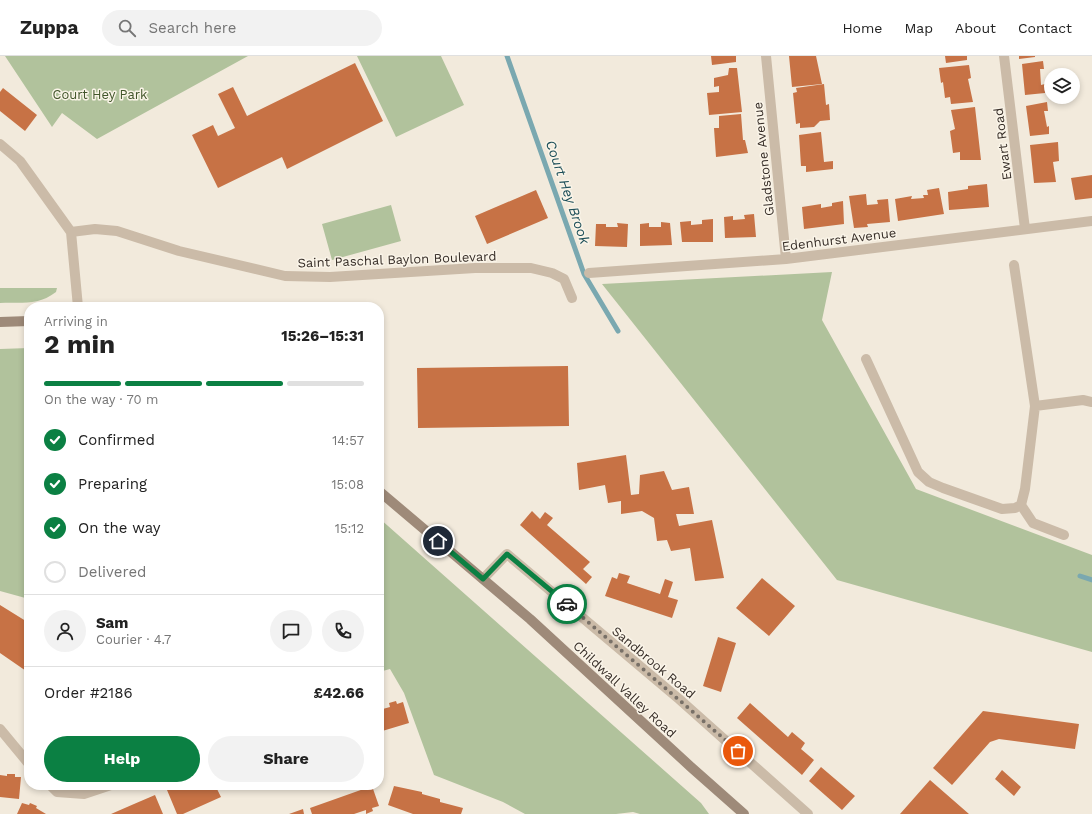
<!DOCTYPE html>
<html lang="en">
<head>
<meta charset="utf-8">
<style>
	body { margin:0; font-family:"Work Sans",sans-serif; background:#f2f2f2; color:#222; height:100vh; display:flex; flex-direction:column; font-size:15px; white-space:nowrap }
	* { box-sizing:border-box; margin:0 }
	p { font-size:13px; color:#767676 }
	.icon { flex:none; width:22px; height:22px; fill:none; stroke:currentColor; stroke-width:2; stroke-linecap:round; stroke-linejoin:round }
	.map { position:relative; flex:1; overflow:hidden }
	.side { position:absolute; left:24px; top:246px; width:360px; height:488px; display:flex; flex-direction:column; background:#fff; border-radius:16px; box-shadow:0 2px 6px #0003 }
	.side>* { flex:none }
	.buttons { position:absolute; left:1044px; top:12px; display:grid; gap:8px }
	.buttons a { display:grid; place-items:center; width:36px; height:36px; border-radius:50%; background:#fff; box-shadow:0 2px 6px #0003; font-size:20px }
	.pin { position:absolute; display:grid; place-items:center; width:34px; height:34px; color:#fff; margin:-17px; border:2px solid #fff; border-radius:50%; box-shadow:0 1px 4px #0007 }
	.courier { position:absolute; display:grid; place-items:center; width:40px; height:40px; margin:-20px; border:3px solid #0b8043; border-radius:50%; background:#fff; color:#222; box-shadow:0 1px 5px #0007 }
	.summary em { font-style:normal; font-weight:700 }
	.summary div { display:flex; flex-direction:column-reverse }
	.summary { display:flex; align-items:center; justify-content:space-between; height:68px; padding:0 20px }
	h1 { font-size:26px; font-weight:700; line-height:30px }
	.bar { display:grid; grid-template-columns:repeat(4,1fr); gap:6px 4px; align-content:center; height:48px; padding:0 20px }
	.bar i { height:5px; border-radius:3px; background:#e0e0e0 }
	.bar .on { background:#0b8043 }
	.bar p { grid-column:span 4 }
	.line { display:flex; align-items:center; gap:10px; padding:0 20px; border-top:1px solid #e0e0e0 }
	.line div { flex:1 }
	.round { display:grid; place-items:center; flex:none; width:42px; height:42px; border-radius:21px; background:#f2f2f2 }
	ol { padding:0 20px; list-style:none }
	li { display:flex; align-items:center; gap:12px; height:44px }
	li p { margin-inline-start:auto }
	li .icon { padding:4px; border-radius:50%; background:#0b8043; color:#fff; stroke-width:4 }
	li:last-child { color:#767676 }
	li i { width:22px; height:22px; border:2px solid #e0e0e0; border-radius:50% }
	.cta { display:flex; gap:8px; margin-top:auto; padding:8px 20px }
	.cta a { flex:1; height:46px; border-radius:24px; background:#0b8043; color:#fff; font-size:16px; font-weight:700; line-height:46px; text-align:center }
	.cta a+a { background:#f2f2f2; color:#222 }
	header { display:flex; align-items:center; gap:24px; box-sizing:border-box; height:56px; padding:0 20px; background:#fff; border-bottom:1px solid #e0e0e0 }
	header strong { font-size:19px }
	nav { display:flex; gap:22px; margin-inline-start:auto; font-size:14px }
	.search { width:280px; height:36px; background:#f2f2f2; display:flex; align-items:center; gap:10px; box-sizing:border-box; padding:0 14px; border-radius:22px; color:#767676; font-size:15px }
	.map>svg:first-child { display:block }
	.green { fill:#b1c29c }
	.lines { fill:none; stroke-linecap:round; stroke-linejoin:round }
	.stream { stroke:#7aa8b0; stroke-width:5 }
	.building { fill:#c77245 }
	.minor { stroke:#cbbba8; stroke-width:10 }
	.secondary { stroke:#9e8a79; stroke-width:10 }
	.done { stroke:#787067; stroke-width:4; stroke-dasharray:0 7.2 }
	.route { stroke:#0b8043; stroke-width:5 }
	.labels { text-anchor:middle; stroke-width:3; stroke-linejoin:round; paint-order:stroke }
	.park-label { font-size:13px; fill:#42562b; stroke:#faf4e8 }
	.street-label { font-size:13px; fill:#372e28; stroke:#faf4e8 }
	.water-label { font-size:14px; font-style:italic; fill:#1d4f59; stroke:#faf4e8 }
</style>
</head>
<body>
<header>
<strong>Zuppa</strong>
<div class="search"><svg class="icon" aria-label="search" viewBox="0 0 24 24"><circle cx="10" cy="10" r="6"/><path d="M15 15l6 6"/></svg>Search here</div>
<nav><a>Home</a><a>Map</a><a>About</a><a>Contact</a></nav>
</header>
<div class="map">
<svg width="1092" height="758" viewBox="0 0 1092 758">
	<rect width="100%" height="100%" fill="#f2eadc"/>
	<path class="green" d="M5,0H248L97,83L62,57L52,71Z
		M357,0H441L464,49L396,81Z
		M391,149L401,185L332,204L322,168Z
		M832,216L822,264L916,433L1092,499V596L837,524L602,228Z
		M0,232H57L56,236C38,250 22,246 0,247Z
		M29,292V543L0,535V293Z
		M379,462L701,747L709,758H640L633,756L616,758H525L503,746L434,719L404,637L390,613L379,616Z"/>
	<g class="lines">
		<path class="stream" d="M507,0L584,218L618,275
			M1080,520L1092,524"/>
	</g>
	<path class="building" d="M711,0H736V6L712,9Z
		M789,0H816L822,28L792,31Z
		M945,0H967V4L946,7Z
		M1019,0H1035V1L1019,3Z
		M1043,5L1044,13H1040L1041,29L1045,28V37L1025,39L1022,8Z
		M355,7L383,65L287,113L282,101L218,132L192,79L213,69L218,80L235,72L218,38L233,31L247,60Z
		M969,9L971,22L968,23L973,46L951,48L950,41L945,42L943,26L941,27L939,12Z
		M729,12H737L742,56L709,59L707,37L719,36V30L714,31V22L728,19Z
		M824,28L826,49L829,48L830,64L820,65L814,71L800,72V67L796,68L793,37L797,36L796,32Z
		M3,32L37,59L25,75L0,55V36Z
		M1047,46L1048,55H1044L1047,71L1049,70V78L1030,80L1026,50Z
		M975,51L981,104H960V96L953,97L950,75L955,73L951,54Z
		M741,58L743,84H745L748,97L716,101L714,72H719V60Z
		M821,76L824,106L833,105V113L806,116V110H801L799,79Z
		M1058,86L1059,105L1053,106L1056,126L1034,127L1030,89Z
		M1092,119V142L1075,144L1071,122Z
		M987,128L989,151L949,154L948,136L968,133V130Z
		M939,132L944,158L898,165L895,143L912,140L911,143L924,142L923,139H928L927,134Z
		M536,134L548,162L487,188L475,160Z
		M866,138L867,149L878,148L877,144L888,143L890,166L867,168L868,171L854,172L849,140Z
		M843,145L844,168L804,173L802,151L821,148V152L832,150V147Z
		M754,158L756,181L725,182L724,161L733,160V164L745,163L744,159Z
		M713,163V186H682L680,166L691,165V169L702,168V164Z
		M661,166L670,167L672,189L640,190V168L649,167V171H661Z
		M617,167L628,168L627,191L595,190L596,168H606V171H618Z
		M568,310L569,370L418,372L417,312Z
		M626,399L631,439L639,438L640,419L664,415L672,434L689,431L694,458H676L679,470L712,464L724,522L695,525L690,492L671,495L667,484L657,485L654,462L642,455L621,458V445L608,447L605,429L579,434L577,407Z
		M532,455L540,463L545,456L553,462L547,469L590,506L583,513L592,521L586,528L520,469Z
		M619,517L630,520L627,527L660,538L665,523L673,526L668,541L678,544L672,562L605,540L612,521L617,523Z
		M762,522L795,550L769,580L736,552Z
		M0,549L29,567V617L0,597Z
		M718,581L736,587L721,636L703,630Z
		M396,645L397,648L403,646L409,667L379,676V654L390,651L389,647Z
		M750,647L788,681L792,676L805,687L801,693L814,704L802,719L737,662Z
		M983,655L1079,668L1075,693L999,683L990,686L952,729L933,712Z
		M821,711L855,740L842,754L809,725Z
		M1002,714L1021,731L1014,740L995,723Z
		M7,718H15V721H21L19,743L0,741V719L7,720Z
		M930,724L969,758H900Z
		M179,729H215L221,741L183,758H177L167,734Z
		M372,730L379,750L372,752L373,755L366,758V754L354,758H312L310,752Z
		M394,730L422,736V738L440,743V746L463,752L461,758H413L388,749Z
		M155,739L163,758H111L134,748Z
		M22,747L29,749L30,747L37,750L36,752L46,758H17Z
		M303,753L304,758H289Z"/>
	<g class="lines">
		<path class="minor" d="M766,0L786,203
			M1004,0L1025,173
			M0,88L20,105L71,176L78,251
			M71,176L95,173L117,175L179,195L285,220L330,221L475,212H531L552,217L564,223L572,242
			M589,217L786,203L1092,165
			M866,303L918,416L929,426L943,432L1002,453L1015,452L1021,449L1025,433L1035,350L1014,209
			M1035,350L1083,344L1092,346
			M1021,449L1033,467L1064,479
			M483,523L507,498L679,643L808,758
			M0,673L29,708
			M50,729L57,736L84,738L111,729"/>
		<path class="secondary" d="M0,266L29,265
			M379,435L530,563L692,712L744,758"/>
	</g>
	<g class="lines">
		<path class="done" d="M567,548L678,643L738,695"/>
		<path class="route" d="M438,485L483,523L507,498L567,548"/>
	</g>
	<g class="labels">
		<g class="park-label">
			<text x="100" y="43">Court Hey Park</text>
		</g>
		<g class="street-label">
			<text transform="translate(1002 88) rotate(-97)" y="5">Ewart Road</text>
			<text transform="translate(763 103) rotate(-96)" y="5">Gladstone Avenue</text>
			<text transform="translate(839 183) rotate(-7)" y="5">Edenhurst Avenue</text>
			<text transform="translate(397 203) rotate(-2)" y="5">Saint Paschal Baylon Boulevard</text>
			<text transform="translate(654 606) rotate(40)" y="5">Sandbrook Road</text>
			<text transform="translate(625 633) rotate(43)" y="5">Childwall Valley Road</text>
		</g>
		<g class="water-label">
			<text transform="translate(568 136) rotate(71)" y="5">Court Hey Brook</text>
		</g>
	</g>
</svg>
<div class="buttons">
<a><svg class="icon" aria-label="layers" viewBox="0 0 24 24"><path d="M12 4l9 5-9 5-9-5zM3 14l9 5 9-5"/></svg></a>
</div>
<div class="pin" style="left:738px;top:695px;background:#ea580c"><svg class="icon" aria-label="bag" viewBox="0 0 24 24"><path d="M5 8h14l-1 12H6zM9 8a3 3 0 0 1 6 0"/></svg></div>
<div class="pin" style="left:438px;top:485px;background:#1f2937"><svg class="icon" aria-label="home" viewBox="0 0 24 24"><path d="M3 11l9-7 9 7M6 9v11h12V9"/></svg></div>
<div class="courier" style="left:567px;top:548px"><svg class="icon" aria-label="car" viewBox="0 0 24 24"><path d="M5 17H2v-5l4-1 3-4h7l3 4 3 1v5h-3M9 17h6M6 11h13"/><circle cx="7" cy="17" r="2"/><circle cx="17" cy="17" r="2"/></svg></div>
<section class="side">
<div class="summary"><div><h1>2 min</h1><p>Arriving in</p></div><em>15:26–15:31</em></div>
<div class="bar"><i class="on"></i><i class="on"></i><i class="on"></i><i></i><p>On the way · 70 m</p></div>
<ol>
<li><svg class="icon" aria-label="check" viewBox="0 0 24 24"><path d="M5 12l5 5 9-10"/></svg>Confirmed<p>14:57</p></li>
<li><svg class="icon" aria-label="check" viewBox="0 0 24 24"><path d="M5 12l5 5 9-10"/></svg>Preparing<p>15:08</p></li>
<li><svg class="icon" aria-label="check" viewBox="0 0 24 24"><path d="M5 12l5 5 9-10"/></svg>On the way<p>15:12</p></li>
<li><i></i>Delivered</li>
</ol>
<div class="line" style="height:72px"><a class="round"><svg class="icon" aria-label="person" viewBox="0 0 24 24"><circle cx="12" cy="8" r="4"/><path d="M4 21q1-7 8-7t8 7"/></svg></a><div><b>Sam</b><p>Courier · 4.7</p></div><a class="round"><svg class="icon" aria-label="chat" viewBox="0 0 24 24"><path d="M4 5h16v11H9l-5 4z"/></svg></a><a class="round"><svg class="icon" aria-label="phone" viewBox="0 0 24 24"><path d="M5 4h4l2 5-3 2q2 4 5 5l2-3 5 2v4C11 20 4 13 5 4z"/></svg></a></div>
<div class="line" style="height:52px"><div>Order #2186</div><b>£42.66</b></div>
<div class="cta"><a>Help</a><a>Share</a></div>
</section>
</div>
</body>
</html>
